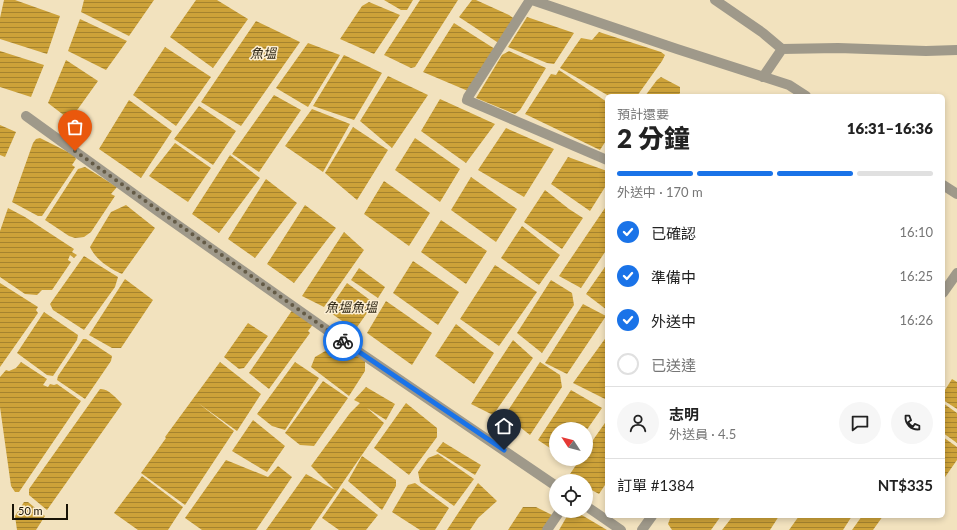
<!DOCTYPE html>
<html lang="zh-TW">
<head>
<meta charset="utf-8">
<style>
	body { margin:0; font-family:Lato,"Noto Sans TC",sans-serif; background:#f6f6f6; color:#222; height:100vh; display:flex; flex-direction:column; font-size:15px; white-space:nowrap }
	* { box-sizing:border-box; margin:0 }
	p { font-size:13px; color:#767676 }
	.icon { flex:none; width:22px; height:22px; fill:none; stroke:currentColor; stroke-width:2; stroke-linecap:round; stroke-linejoin:round }
	.map { position:relative; flex:1; overflow:hidden }
	.sheet { position:absolute; left:605px; top:94px; width:340px; height:424px; display:flex; flex-direction:column; background:#fff; border-radius:6px; box-shadow:0 2px 6px #0003 }
	.sheet>* { flex:none }
	.needle { width:26px; rotate:306deg }
	.controls { position:absolute; left:549px; top:422px; display:grid; gap:8px }
	.controls a { display:grid; place-items:center; width:44px; height:44px; border-radius:50%; background:#fff; box-shadow:0 2px 6px #0003; font-size:20px }
	.scale { position:absolute; left:12px; bottom:10px; width:56px; box-sizing:border-box; padding-left:4px; border:2px solid #181306; border-top:0; font-size:11px; line-height:14px; white-space:nowrap; color:#181306; -webkit-text-stroke:3px #fdefd3; paint-order:stroke }
	.pin { position:absolute; display:grid; place-items:center; width:34px; height:34px; color:#fff; margin:-41px -17px; border-radius:50% 50% 50% 0; rotate:-45deg; box-shadow:0 0 4px #0007 }
	.pin .icon { rotate:45deg }
	.courier { position:absolute; display:grid; place-items:center; width:40px; height:40px; margin:-20px; border:3px solid #1a73e8; border-radius:50%; background:#fff; color:#222; box-shadow:0 1px 5px #0007 }
	.summary em { font-style:normal; font-weight:800 }
	.summary div { display:flex; flex-direction:column-reverse }
	.summary { display:flex; align-items:center; justify-content:space-between; height:68px; padding:0 12px }
	h1 { font-size:26px; font-weight:800; line-height:30px }
	.bar { display:grid; grid-template-columns:repeat(4,1fr); gap:6px 4px; align-content:center; height:48px; padding:0 12px }
	.bar i { height:5px; border-radius:3px; background:#e0e0e0 }
	.bar .selected { background:#1a73e8 }
	.bar p { grid-column:span 4 }
	.line { display:flex; align-items:center; gap:10px; padding:0 12px; border-top:1px solid #e0e0e0 }
	.line div { flex:1 }
	.round { display:grid; place-items:center; flex:none; width:42px; height:42px; border-radius:21px; background:#f6f6f6 }
	ol { padding:0 12px; list-style:none }
	li { display:flex; align-items:center; gap:12px; height:44px }
	li p { margin-inline-start:auto }
	li .icon { padding:4px; border-radius:50%; background:#1a73e8; color:#fff; stroke-width:4 }
	li:last-child { color:#767676 }
	li i { width:22px; height:22px; border:2px solid #e0e0e0; border-radius:50% }
	.map>svg:first-child { display:block }
	.water { fill:url(#water-rules) }
	.lines { fill:none; stroke-linecap:round; stroke-linejoin:round }
	.minor { stroke:#9f998a; stroke-width:10 }
	.done { stroke:#645b46; stroke-width:4; stroke-dasharray:0 7.2 }
	.route { stroke:#1a73e8; stroke-width:5 }
	.labels { text-anchor:middle; stroke-width:3; stroke-linejoin:round; paint-order:stroke }
	.water-label { font-size:13px; font-style:italic; fill:#302816; stroke:#fdefd3 }
</style>
</head>
<body>
<div class="map">
<svg width="957" height="530" viewBox="0 0 957 530">
	<defs>
		<pattern id="water-rules" width="6" height="5" patternUnits="userSpaceOnUse"><rect width="6" height="5" fill="#cda239"/><path d="M0 2.5h6" fill="none" stroke="#a5832e"/></pattern>
	</defs>
	<rect width="100%" height="100%" fill="#f2e2be"/>
	<path class="water" d="M4,0H15L60,16L47,54L0,39V18Z
		M84,0H154L129,36L81,12Z
		M196,0H217L248,19L213,68L170,37Z
		M384,0H413L407,10H401Z
		M420,0H458L415,67L411,68L384,55Z
		M472,0H476L509,15L516,20L500,44L459,17Z
		M369,2L400,15L374,54L340,39L362,6Z
		M527,17L574,33L554,64L547,63L508,47Z
		M80,19L127,41L106,70L68,51Z
		M256,21L300,42L241,126L201,102Z
		M454,23L495,49L468,91L423,72Z
		M599,32L661,52L665,55L662,61L637,96H609L560,68L581,38L592,40Z
		M308,43L340,55L308,107L276,88Z
		M165,47L211,77L176,126L133,95Z
		M0,51L44,65L31,97L0,87Z
		M509,51L546,68L520,110L515,114L476,98L502,55Z
		M344,55L382,73L354,120L313,106Z
		M66,60L98,81L70,120L48,103Z
		M559,70L607,102V139L600,150L525,114L551,74L556,75Z
		M388,76L428,95L392,148L360,121Z
		M661,77L680,87V93L678,96H645L657,80Z
		M274,95L301,110L259,172L232,154Z
		M440,99L495,124L466,163L421,131Z
		M129,100L172,131L141,178L99,149Z
		M199,106L236,131L213,165L174,139Z
		M312,109L350,124L323,172L285,146Z
		M0,125L16,132L5,157L0,155Z
		M353,127L388,150L357,200L325,173Z
		M506,128L554,149L524,197L478,170Z
		M40,138L74,155L76,159L72,165L75,167L42,216H38L12,202L33,143L36,139Z
		M415,138L460,169L440,202L395,170Z
		M175,143L211,168L188,202L149,176Z
		M230,155L260,178L219,233L192,214Z
		M568,157L607,171V184L590,211L551,184Z
		M85,167L117,187L111,194L115,196L91,232L84,237L75,238L69,236L45,220L78,169Z
		M471,177L517,209L496,242L451,210Z
		M266,179L297,203L255,258L228,239Z
		M384,181L430,213L409,246L364,214Z
		M545,190L569,209L583,218L562,249L524,222Z
		M126,205L155,228L122,274C110,269 95,259 90,247L111,212Z
		M305,205L336,228L294,283L267,264Z
		M607,205V249L581,288L559,276Z
		M8,208L25,217L74,249L72,252L77,255L74,258L70,255L68,260L71,262L52,290H42L37,295L25,294L0,277V231Z
		M441,220L487,251L466,284L421,252Z
		M522,226L546,245L560,255L539,285L501,258Z
		M344,232L364,250L324,307L302,296Z
		M84,256L118,277L115,287L84,330L53,310L50,304Z
		M413,261L459,292L438,325L393,293Z
		M607,264V310L586,294Z
		M495,265L537,292L499,346L460,319Z
		M359,268L385,287L378,298L351,280Z
		M125,279L153,300L121,348H112L89,335Z
		M551,280L572,293L574,305L542,353L517,333Z
		M0,283L38,307L36,310L38,313L0,367Z
		M347,283L374,303L355,330L328,311Z
		M386,301L432,333L412,365L367,333Z
		M583,304L606,316L567,374L545,363Z
		M293,309L314,323L308,331L310,333L269,389L249,373Z
		M44,312L78,335L77,340L53,376L47,375L17,353Z
		M248,323L268,336L244,368L239,369L224,357Z
		M456,324L480,343L494,353L474,384L435,356Z
		M607,336V400L573,383Z
		M83,339H86L112,356L111,361L85,399L57,380L58,376Z
		M513,340L533,358L493,415L471,404Z
		M339,343L365,359V371L349,396L311,367L315,357Z
		M21,362L47,379L43,385L48,387L50,384L54,385L57,384L81,401L19,492H15L11,486L0,407V377L6,370L9,371L16,368Z
		M220,362L261,394L237,431L198,403L234,431L185,505L141,473L166,438L165,437Z
		M295,362L319,378L285,430L272,426L257,414Z
		M540,362L560,375L562,387L530,435L505,415Z
		M952,379L957,382V409L943,400V393Z
		M323,381L348,398L314,446L300,445L285,433Z
		M366,387L395,404L386,420L367,408L384,423L310,530H266L306,474L335,490L311,466L350,413L360,403L354,400Z
		M100,389C108,388 116,398 122,404L47,510L29,495V489Z
		M571,390L602,408L586,431V429H556V452L538,440Z
		M406,403L437,428V437L409,475L374,448Z
		M943,403L957,413V443L943,433Z
		M253,420L285,446L267,472L232,451Z
		M607,420V482L599,494L586,487V481H576L568,477L580,459H586V450Z
		M943,437L957,447V460L943,480Z
		M443,442L481,465L475,475L436,451Z
		M438,454L474,479L454,506L420,482L418,472L428,458Z
		M362,456L396,480V486L382,510L348,481Z
		M226,460L268,477L278,466L292,477L256,530H202L185,518Z
		M142,476L183,507L168,530H138L114,513Z
		M415,483L449,508L435,530H420L392,512L408,485Z
		M478,483L497,501L478,518L470,530H447Z
		M343,488L378,515L366,530H339L322,518Z
		M24,502H28L45,516L36,530H17L15,516Z
		M523,507H536L554,516L544,530H508Z
		M570,511H575L607,530H559Z
		M671,516H721L711,530H672L668,524Z
		M733,516H779L770,530H722Z
		M799,516H852L843,530H789Z
		M862,516H883L873,530H852Z"/>
	<g class="lines">
		<path class="minor" d="M530,0L468,97L467,100L607,160
			M532,0L677,49L789,85L806,96
			M715,0L763,33L782,49L763,77
			M782,49L838,48L926,51L957,50
			M26,116L159,212L334,335L556,486
			M943,185L957,194
			M943,293L957,273
			M586,506L621,530
			M547,530L560,511
			M642,530L652,516"/>
	</g>
	<g class="lines">
		<path class="done" d="M75,151L343,341"/>
		<path class="route" d="M343,341L504,450"/>
	</g>
	<g class="labels">
		<g class="water-label">
			<text x="263" y="58">魚塭</text>
			<text x="351" y="312">魚塭魚塭</text>
		</g>
	</g>
</svg>
<div class="controls">
<a><svg class="needle" viewBox="-14 -14 28 28"><path d="M0-13l5 13h-10z" fill="#e53935"/><path d="M0 13l5-13h-10z" fill="#767676"/></svg></a>
<a><svg class="icon" aria-label="locate" viewBox="0 0 24 24"><circle cx="12" cy="12" r="6"/><path d="M12 2v4M12 18v4M2 12h4M18 12h4"/></svg></a>
</div>
<div class="scale">50 m</div>
<div class="pin" style="left:75px;top:151px;background:#ea580c"><svg class="icon" aria-label="bag" viewBox="0 0 24 24"><path d="M5 8h14l-1 12H6zM9 8a3 3 0 0 1 6 0"/></svg></div>
<div class="pin" style="left:504px;top:450px;background:#1f2937"><svg class="icon" aria-label="home" viewBox="0 0 24 24"><path d="M3 11l9-7 9 7M6 9v11h12V9"/></svg></div>
<div class="courier" style="left:343px;top:341px"><svg class="icon" aria-label="bike" viewBox="0 0 24 24"><circle cx="6" cy="16" r="4"/><circle cx="18" cy="16" r="4"/><path d="M6 16l4-8h5l3 8M10 8l3 8H6M13 5h3"/></svg></div>
<section class="sheet">
<div class="summary"><div><h1>2 分鐘</h1><p>預計還要</p></div><em>16:31–16:36</em></div>
<div class="bar"><i class="selected"></i><i class="selected"></i><i class="selected"></i><i></i><p>外送中 · 170 m</p></div>
<ol>
<li><svg class="icon" aria-label="check" viewBox="0 0 24 24"><path d="M5 12l5 5 9-10"/></svg>已確認<p>16:10</p></li>
<li><svg class="icon" aria-label="check" viewBox="0 0 24 24"><path d="M5 12l5 5 9-10"/></svg>準備中<p>16:25</p></li>
<li><svg class="icon" aria-label="check" viewBox="0 0 24 24"><path d="M5 12l5 5 9-10"/></svg>外送中<p>16:26</p></li>
<li><i></i>已送達</li>
</ol>
<div class="line" style="height:72px"><a class="round"><svg class="icon" aria-label="person" viewBox="0 0 24 24"><circle cx="12" cy="8" r="4"/><path d="M4 21q1-7 8-7t8 7"/></svg></a><div><b>志明</b><p>外送員 · 4.5</p></div><a class="round"><svg class="icon" aria-label="chat" viewBox="0 0 24 24"><path d="M4 5h16v11H9l-5 4z"/></svg></a><a class="round"><svg class="icon" aria-label="phone" viewBox="0 0 24 24"><path d="M5 4h4l2 5-3 2q2 4 5 5l2-3 5 2v4C11 20 4 13 5 4z"/></svg></a></div>
<div class="line" style="height:52px"><div>訂單 #1384</div><b>NT$335</b></div>
</section>
</div>
</body>
</html>
